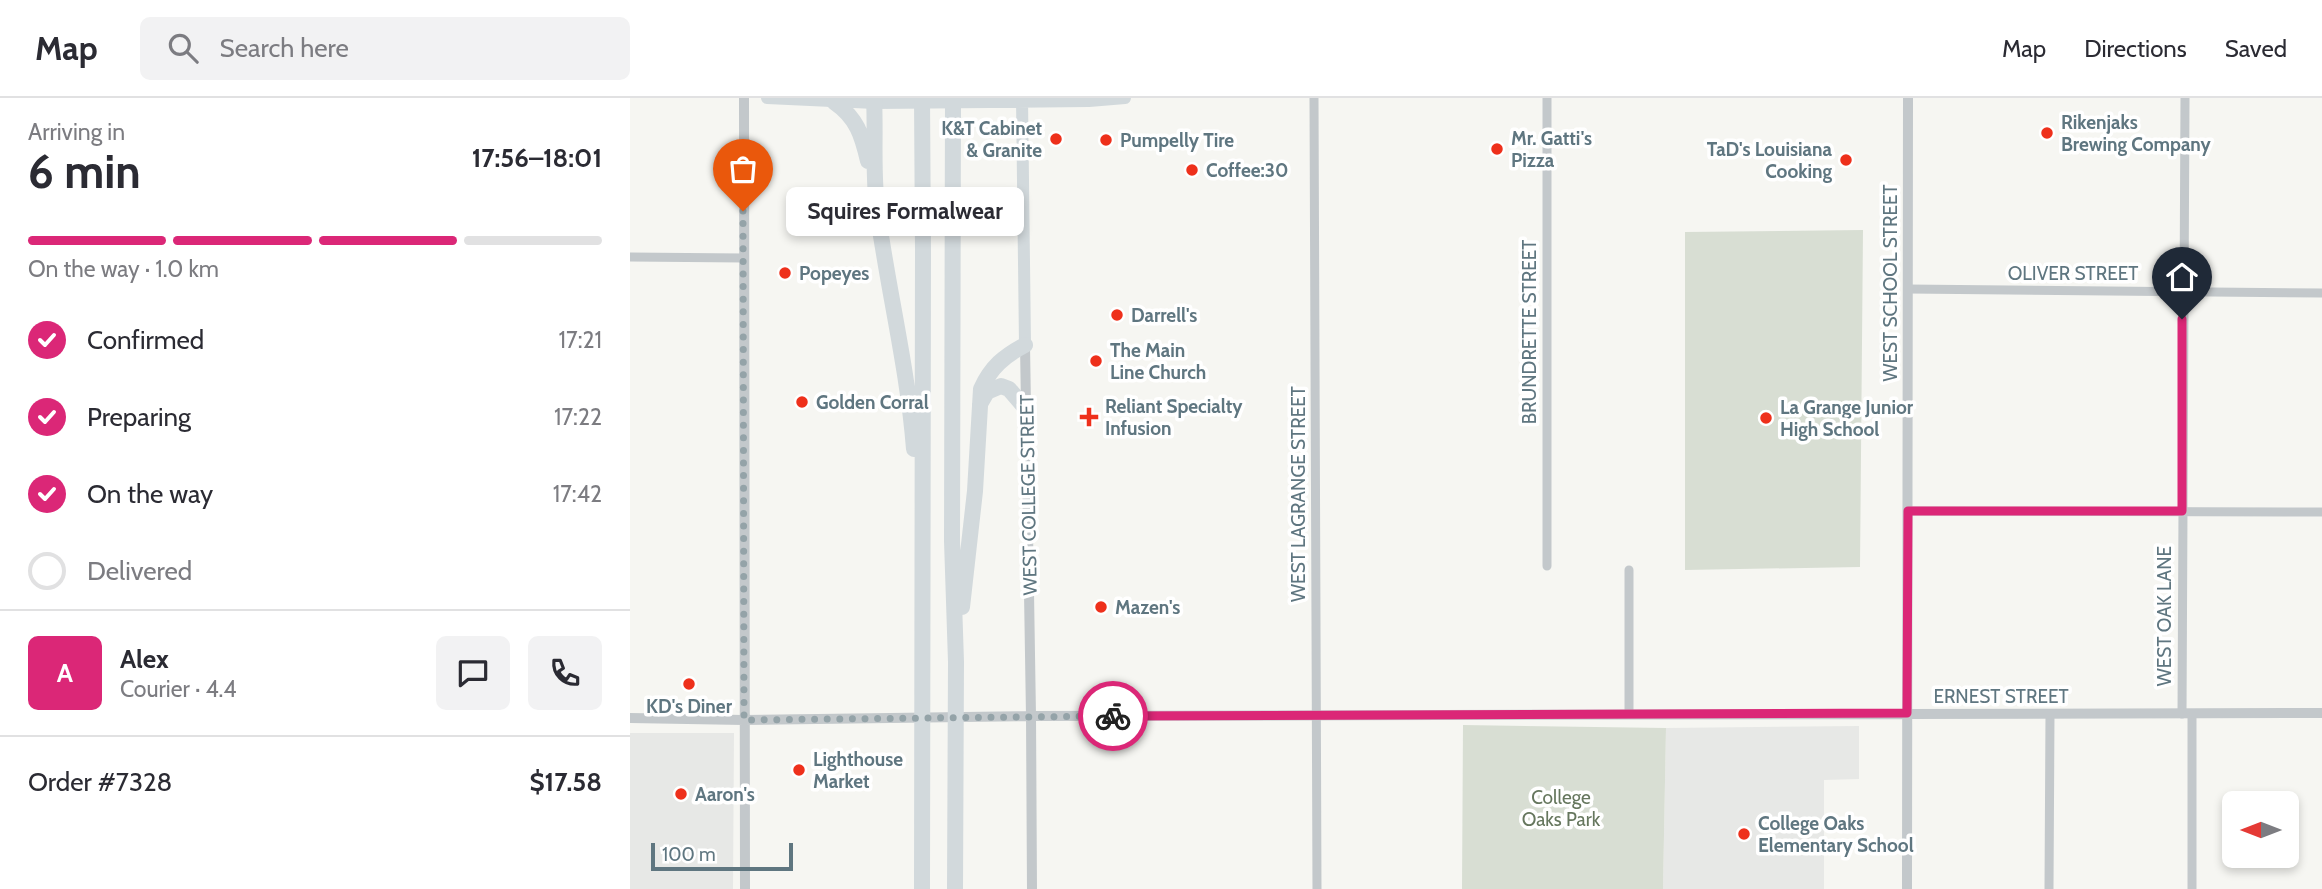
<!DOCTYPE html>
<html lang="en">
<head>
<meta charset="utf-8">
<style>
	body { margin:0; font-family:Cabin,sans-serif; background:#f2f2f3; color:#2b2b33; height:100vh; display:flex; flex-direction:column; font-size:26px; white-space:nowrap }
	* { box-sizing:border-box; margin:0 }
	p { font-size:23px; color:#7c7c81 }
	.icon { flex:none; width:38px; height:38px; fill:none; stroke:currentColor; stroke-width:2; stroke-linecap:round; stroke-linejoin:round }
	.map { position:relative; flex:1; overflow:hidden }
	.panel { display:flex; flex-direction:column; background:#fff; width:630px }
	.panel>* { flex:none }
	.needle { width:46px; rotate:270deg }
	.fabs { position:absolute; left:1592px; top:693px; display:grid; gap:14px }
	.fabs a { display:grid; place-items:center; width:77px; height:77px; border-radius:10px; background:#fff; box-shadow:0 4px 10px #0003; font-size:35px }
	.scale { position:absolute; left:21px; bottom:18px; width:142px; box-sizing:border-box; padding-left:7px; border:4px solid #5f7680; border-top:0; font-size:19px; line-height:24px; white-space:nowrap; color:#5f7680; -webkit-text-stroke:5px #fff; paint-order:stroke }
	.pin { position:absolute; display:grid; place-items:center; width:60px; height:60px; color:#fff; margin:-72px -30px; border-radius:50% 50% 50% 0; rotate:-45deg; box-shadow:0 0 7px #0007 }
	.pin .icon { rotate:45deg }
	.courier { position:absolute; display:grid; place-items:center; width:70px; height:70px; margin:-35px; border:5px solid #db2777; border-radius:50%; background:#fff; color:#222; box-shadow:0 2px 9px #0007 }
	.bubble { position:absolute; height:49px; border-radius:10px; background:#fff; box-shadow:0 4px 10px #0003; font-size:23px; font-weight:700; line-height:49px; text-align:center }
	.summary em { font-style:normal; font-weight:700 }
	.summary div { display:flex; flex-direction:column-reverse }
	.summary { display:flex; align-items:center; justify-content:space-between; height:119px; padding:0 28px }
	h1 { font-size:46px; font-weight:700; line-height:52px }
	.bar { display:grid; grid-template-columns:repeat(4,1fr); gap:10px 7px; align-content:center; height:84px; padding:0 28px }
	.bar i { height:9px; border-radius:5px; background:#e1e1e2 }
	.bar .active { background:#db2777 }
	.bar p { grid-column:span 4 }
	.line { display:flex; align-items:center; gap:18px; padding:0 28px; border-top:2px solid #e1e1e2 }
	.line div { flex:1 }
	.round { display:grid; place-items:center; flex:none; width:74px; height:74px; border-radius:10px; background:#f2f2f3 }
	ol { padding:0 28px; list-style:none }
	li { display:flex; align-items:center; gap:21px; height:77px }
	li p { margin-inline-start:auto }
	li .icon { padding:7px; border-radius:50%; background:#db2777; color:#fff; stroke-width:4 }
	li:last-child { color:#7c7c81 }
	li i { width:38px; height:38px; border:4px solid #e1e1e2; border-radius:50% }
	header { display:flex; align-items:center; gap:42px; box-sizing:border-box; height:98px; padding:0 35px; background:#fff; border-bottom:2px solid #e1e1e2 }
	header strong { font-size:33px }
	nav { display:flex; gap:38px; margin-inline-start:auto; font-size:24px }
	.search { width:490px; height:63px; background:#f2f2f3; display:flex; align-items:center; gap:18px; box-sizing:border-box; padding:0 24px; border-radius:10px; color:#7c7c81; font-size:26px }
	main { display:flex; flex:1; min-height:0 }
	.map>svg:first-child { display:block }
	.built { fill:#e7e8e6 }
	.green { fill:#d8ded3 }
	.lines { fill:none; stroke-linecap:round; stroke-linejoin:round }
	.minor { stroke:#c3c8cb; stroke-width:9 }
	.tertiary { stroke:#c3c8cb; stroke-width:10 }
	.secondary { stroke:#d2d9dc; stroke-width:12 }
	.motorway { stroke:#d2d9dc; stroke-width:16 }
	.done { stroke:#94a3a8; stroke-width:7; stroke-dasharray:0 12.6 }
	.route { stroke:#db2777; stroke-width:9 }
	.poi-dot { fill:#ee301b; stroke:#fff; stroke-width:2.5 }
	.labels { text-anchor:middle; stroke-width:7; stroke-linejoin:round; paint-order:stroke }
	.poi-label { font-size:19px; font-weight:bold; fill:#5f7680; stroke:#fff; text-anchor:start }
	.street-label { font-size:19px; fill:#5f7680; stroke:#fff }
	.park-label { font-size:19px; fill:#66775e; stroke:#fff }
</style>
</head>
<body>
<header>
<strong>Map</strong>
<div class="search"><svg class="icon" aria-label="search" viewBox="0 0 24 24"><circle cx="10" cy="10" r="6"/><path d="M15 15l6 6"/></svg>Search here</div>
<nav><a>Map</a><a>Directions</a><a>Saved</a></nav>
</header>
<main>
<section class="panel">
<div class="summary"><div><h1>6 min</h1><p>Arriving in</p></div><em>17:56–18:01</em></div>
<div class="bar"><i class="active"></i><i class="active"></i><i class="active"></i><i></i><p>On the way · 1.0 km</p></div>
<ol>
<li><svg class="icon" aria-label="check" viewBox="0 0 24 24"><path d="M5 12l5 5 9-10"/></svg>Confirmed<p>17:21</p></li>
<li><svg class="icon" aria-label="check" viewBox="0 0 24 24"><path d="M5 12l5 5 9-10"/></svg>Preparing<p>17:22</p></li>
<li><svg class="icon" aria-label="check" viewBox="0 0 24 24"><path d="M5 12l5 5 9-10"/></svg>On the way<p>17:42</p></li>
<li><i></i>Delivered</li>
</ol>
<div class="line" style="height:126px"><b class="round" style="background:#db2777;color:#fff">A</b><div><b>Alex</b><p>Courier · 4.4</p></div><a class="round"><svg class="icon" aria-label="chat" viewBox="0 0 24 24"><path d="M4 5h16v11H9l-5 4z"/></svg></a><a class="round"><svg class="icon" aria-label="phone" viewBox="0 0 24 24"><path d="M5 4h4l2 5-3 2q2 4 5 5l2-3 5 2v4C11 20 4 13 5 4z"/></svg></a></div>
<div class="line" style="height:91px"><div>Order #7328</div><b>$17.58</b></div>
</section>
<div class="map">
<svg width="1692" height="791" viewBox="0 0 1692 791">
	<rect width="100%" height="100%" fill="#f6f6f2"/>
	<path class="built" d="M1229,628V681L1194,682V791H1033L1036,630Z
		M0,635H104L103,791H0Z"/>
	<path class="green" d="M1233,132L1230,469L1055,472V134Z
		M833,627L1036,630L1033,791H832Z"/>
	<g class="lines">
		<path class="minor" d="M684,0L687,791
			M917,0V468
			M0,159L113,160
			M1278,191L1692,195
			M1278,413L1692,414
			M999,472V616
			M1552,616L1555,0
			M1419,791L1420,616
			M1562,791V616"/>
		<path class="tertiary" d="M114,0L115,791
			M395,247L401,618L402,791
			M0,620L114,622L401,618L1692,615
			M1277,791L1278,0"/>
		<path class="secondary" d="M137,0L245,5L459,3L495,0
			M392,0L395,247"/>
		<path class="motorway" d="M244,0C246,40 242,78 248,118C259,196 278,273 284,351
			M292,0L293,153L292,791
			M323,0L322,443L326,564L325,791
			M204,4C227,20 232,37 238,63
			M350,306L357,294L371,288L379,291L397,312
			M332,509L345,393L351,291C361,269 374,258 395,247"/>
	</g>
	<g class="lines">
		<path class="done" d="M113,113L114,622L483,618"/>
		<path class="route" d="M483,618L1277,615L1278,413H1552V221"/>
	</g>
	<g class="poi-dot">
		<circle cx="1417" cy="35" r="7"/>
		<circle cx="426" cy="41" r="7"/>
		<circle cx="476" cy="42" r="7"/>
		<circle cx="867" cy="51" r="7"/>
		<circle cx="1216" cy="62" r="7"/>
		<circle cx="562" cy="72" r="7"/>
		<circle cx="155" cy="175" r="7"/>
		<circle cx="487" cy="217" r="7"/>
		<circle cx="466" cy="263" r="7"/>
		<circle cx="172" cy="304" r="7"/>
		<path d="M455.5 308.5h7v7h7v7h-7v7h-7v-7h-7v-7h7z"/>
		<circle cx="1136" cy="320" r="7"/>
		<circle cx="471" cy="509" r="7"/>
		<circle cx="59" cy="586" r="7"/>
		<circle cx="169" cy="672" r="7"/>
		<circle cx="51" cy="696" r="7"/>
		<circle cx="1114" cy="736" r="7"/>
	</g>
	<g class="labels">
		<g class="poi-label">
			<text x="1431" y="31">Rikenjaks<tspan x="1431" dy="22">Brewing Company</tspan></text>
			<text x="412" y="37" text-anchor="end">K&amp;T Cabinet<tspan x="412" dy="22">&amp; Granite</tspan></text>
			<text x="881" y="47">Mr. Gatti's<tspan x="881" dy="22">Pizza</tspan></text>
			<text x="490" y="49">Pumpelly Tire</text>
			<text x="1202" y="58" text-anchor="end">TaD's Louisiana<tspan x="1202" dy="22">Cooking</tspan></text>
			<text x="576" y="79">Coffee:30</text>
			<text x="169" y="182">Popeyes</text>
			<text x="501" y="224">Darrell's</text>
			<text x="480" y="259">The Main<tspan x="480" dy="22">Line Church</tspan></text>
			<text x="186" y="311">Golden Corral</text>
			<text x="475" y="315">Reliant Specialty<tspan x="475" dy="22">Infusion</tspan></text>
			<text x="1150" y="316">La Grange Junior<tspan x="1150" dy="22">High School</tspan></text>
			<text x="485" y="516">Mazen's</text>
			<text x="59" y="615" text-anchor="middle">KD's Diner</text>
			<text x="183" y="668">Lighthouse<tspan x="183" dy="22">Market</tspan></text>
			<text x="65" y="703">Aaron's</text>
			<text x="1128" y="732">College Oaks<tspan x="1128" dy="22">Elementary School</tspan></text>
		</g>
		<g class="street-label">
			<text x="1443" y="182">OLIVER STREET</text>
			<text transform="translate(1260 185) rotate(-90)" y="7">WEST SCHOOL STREET</text>
			<text transform="translate(899 234) rotate(-90)" y="7">BRUNDRETTE STREET</text>
			<text transform="translate(668 396) rotate(-90)" y="7">WEST LAGRANGE STREET</text>
			<text transform="translate(398 397) rotate(-91)" y="7">WEST COLLEGE STREET</text>
			<text transform="translate(1534 518) rotate(-90)" y="7">WEST OAK LANE</text>
			<text x="1371" y="605">ERNEST STREET</text>
		</g>
		<g class="park-label">
			<text x="931" y="706">College<tspan x="931" dy="22">Oaks Park</tspan></text>
		</g>
	</g>
</svg>
<div class="fabs">
<a><svg class="needle" viewBox="-14 -14 28 28"><path d="M0-13l5 13h-10z" fill="#e53935"/><path d="M0 13l5-13h-10z" fill="#7c7c81"/></svg></a>
</div>
<div class="scale">100 m</div>
<div class="pin" style="left:113px;top:113px;background:#ea580c"><svg class="icon" aria-label="bag" viewBox="0 0 24 24"><path d="M5 8h14l-1 12H6zM9 8a3 3 0 0 1 6 0"/></svg></div>
<div class="pin" style="left:1552px;top:221px;background:#1f2937"><svg class="icon" aria-label="home" viewBox="0 0 24 24"><path d="M3 11l9-7 9 7M6 9v11h12V9"/></svg></div>
<div class="courier" style="left:483px;top:618px"><svg class="icon" aria-label="bike" viewBox="0 0 24 24"><circle cx="6" cy="16" r="4"/><circle cx="18" cy="16" r="4"/><path d="M6 16l4-8h5l3 8M10 8l3 8H6M13 5h3"/></svg></div>
<div class="bubble" style="left:156px;top:89px;width:238px">Squires Formalwear</div>
</div>
</main>
</body>
</html>
